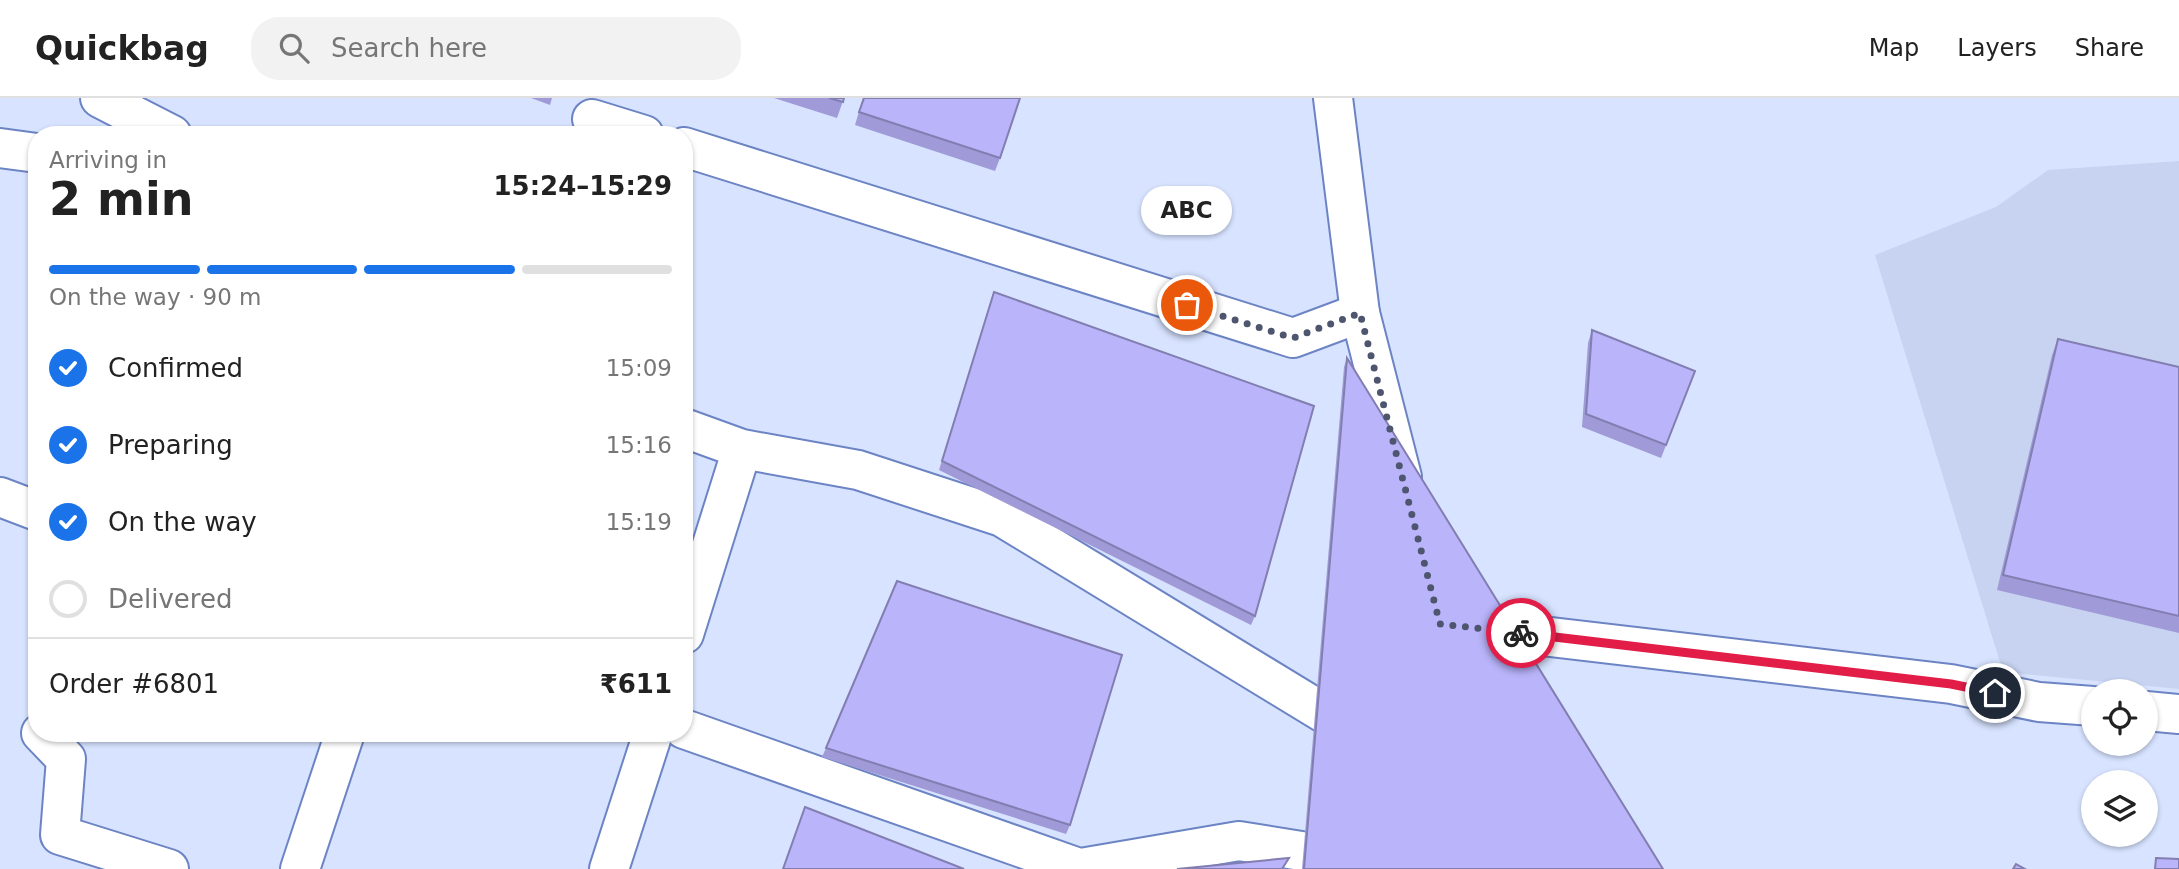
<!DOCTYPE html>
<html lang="en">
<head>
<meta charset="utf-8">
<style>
	body { margin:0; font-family:"DejaVu Sans",sans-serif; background:#f2f2f2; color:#222; height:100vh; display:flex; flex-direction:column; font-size:26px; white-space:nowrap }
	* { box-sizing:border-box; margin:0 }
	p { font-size:23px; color:#767676 }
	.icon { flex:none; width:38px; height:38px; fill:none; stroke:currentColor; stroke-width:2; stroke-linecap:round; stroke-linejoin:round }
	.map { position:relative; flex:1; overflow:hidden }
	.panel { position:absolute; left:28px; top:28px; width:665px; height:616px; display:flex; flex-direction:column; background:#fff; border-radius:28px; box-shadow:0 2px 5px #0004 }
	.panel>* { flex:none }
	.buttons { position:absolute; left:2081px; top:581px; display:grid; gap:14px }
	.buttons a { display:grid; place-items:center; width:77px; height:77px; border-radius:50%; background:#fff; box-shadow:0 2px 5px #0004; font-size:35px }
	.pin { position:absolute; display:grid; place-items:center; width:60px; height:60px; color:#fff; margin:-30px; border:4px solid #fff; border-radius:50%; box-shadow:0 2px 7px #0007 }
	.courier { position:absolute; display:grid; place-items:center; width:70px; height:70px; margin:-35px; border:5px solid #e11d48; border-radius:50%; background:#fff; color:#222; box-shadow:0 2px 9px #0007 }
	.bubble { position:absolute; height:49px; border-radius:24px; background:#fff; box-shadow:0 2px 5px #0004; font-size:23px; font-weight:600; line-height:49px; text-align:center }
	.head em { font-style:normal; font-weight:600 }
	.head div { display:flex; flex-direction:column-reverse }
	.head { display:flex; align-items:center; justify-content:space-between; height:119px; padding:0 21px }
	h1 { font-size:46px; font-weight:600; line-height:52px }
	.bar { display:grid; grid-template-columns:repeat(4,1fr); gap:10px 7px; align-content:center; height:84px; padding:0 21px }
	.bar i { height:9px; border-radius:5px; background:#e0e0e0 }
	.bar .selected { background:#1a73e8 }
	.bar p { grid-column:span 4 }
	.line { display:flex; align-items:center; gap:18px; padding:0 21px; border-top:2px solid #e0e0e0 }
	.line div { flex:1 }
	ol { padding:0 21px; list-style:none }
	li { display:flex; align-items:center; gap:21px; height:77px }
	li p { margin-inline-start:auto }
	li .icon { padding:7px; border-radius:50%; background:#1a73e8; color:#fff; stroke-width:4 }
	li:last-child { color:#767676 }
	li i { width:38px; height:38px; border:4px solid #e0e0e0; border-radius:50% }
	header { display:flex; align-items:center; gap:42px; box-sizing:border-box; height:98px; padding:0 35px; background:#fff; border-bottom:2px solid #e0e0e0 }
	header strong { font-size:33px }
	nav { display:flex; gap:38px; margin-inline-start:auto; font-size:24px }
	.search { width:490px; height:63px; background:#f2f2f2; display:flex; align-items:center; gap:18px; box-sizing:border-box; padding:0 24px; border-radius:28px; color:#767676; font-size:26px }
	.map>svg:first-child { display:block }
	.built { fill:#c7d3f1 }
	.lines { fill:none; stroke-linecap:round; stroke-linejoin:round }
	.minor-casing { stroke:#6c84c4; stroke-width:42 }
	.tertiary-casing { stroke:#6c84c4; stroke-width:42 }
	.minor { stroke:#fff; stroke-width:38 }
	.tertiary { stroke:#fff; stroke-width:38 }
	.wall { fill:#a09bd8 }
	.building { fill:#bab4fb; stroke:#827eb0; stroke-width:2 }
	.done { stroke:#4e556e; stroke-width:7; stroke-dasharray:0 12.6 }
	.route { stroke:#e11d48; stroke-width:9 }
</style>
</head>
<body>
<header>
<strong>Quickbag</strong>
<div class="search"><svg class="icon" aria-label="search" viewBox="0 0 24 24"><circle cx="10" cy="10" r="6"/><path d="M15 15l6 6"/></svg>Search here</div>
<nav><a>Map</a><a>Layers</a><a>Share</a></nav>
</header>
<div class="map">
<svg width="2179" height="771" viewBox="0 0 2179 771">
	<rect width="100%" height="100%" fill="#d7e3ff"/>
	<path class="built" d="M2179,63V591L2003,574L1875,157L1996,109L2048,72Z"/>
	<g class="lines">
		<g class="minor-casing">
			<path id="minor" d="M100,0L172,37
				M592,21L644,37
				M684,49L1293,240L1360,215
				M0,50L37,55
				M684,330L742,351L858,372L1002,419L1360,637
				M0,399L37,413
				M1466,529L1951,586L2039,604L2093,608
				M684,536L742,351
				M2146,613L2179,616
				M684,631L1076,769
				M41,635L66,661L60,737L169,771
				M300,771L345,635
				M609,771L653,635
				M1075,771L1239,743L1320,756"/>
		</g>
		<g class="tertiary-casing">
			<path id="tertiary" d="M1333,0L1360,215L1402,379"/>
		</g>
		<use href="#minor" class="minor"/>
		<use href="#tertiary" class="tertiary"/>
	</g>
	<path class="wall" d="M531,0H552L550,7Z
		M774,0H844L837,20Z
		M863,0L1000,60L995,73L855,27Z
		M991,203L1255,518L1251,527L939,372Z
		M1592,232L1695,273L1661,360L1582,329L1588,245Z
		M2058,241L2179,269V535L1997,492L2052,257Z
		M1347,260L1663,771H1302L1344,269Z
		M826,650L1070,727L1066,736L822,659Z"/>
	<path class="building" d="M829,0H844L843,4Z
		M864,0H1020L1000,60L859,14Z
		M994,194L1314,308L1255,518L942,363Z
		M1592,232L1695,273L1666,347L1586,316Z
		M2058,241L2179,269V518L2003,477Z
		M1347,260L1663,771H1304Z
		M897,483L1122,557L1070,727L826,650Z
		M805,709L964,771H783Z
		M1289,760L1282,771H1177Z
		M2156,760L2179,761V771H2155Z
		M2016,766L2025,771H2013Z"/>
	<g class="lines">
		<path class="done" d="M1187,207L1293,240L1360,215L1440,526L1521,535"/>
		<path class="route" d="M1521,535L1951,586L1995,595"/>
	</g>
</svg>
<div class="buttons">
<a><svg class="icon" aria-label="locate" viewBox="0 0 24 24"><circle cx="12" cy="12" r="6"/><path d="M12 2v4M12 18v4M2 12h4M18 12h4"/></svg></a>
<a><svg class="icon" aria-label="layers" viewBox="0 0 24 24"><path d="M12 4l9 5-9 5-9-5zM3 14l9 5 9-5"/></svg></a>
</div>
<div class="pin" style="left:1187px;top:207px;background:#ea580c"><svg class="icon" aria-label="bag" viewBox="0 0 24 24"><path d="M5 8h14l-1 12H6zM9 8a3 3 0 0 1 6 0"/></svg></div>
<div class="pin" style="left:1995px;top:595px;background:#1f2937"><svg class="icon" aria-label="home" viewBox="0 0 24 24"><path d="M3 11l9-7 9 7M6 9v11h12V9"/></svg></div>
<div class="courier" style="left:1521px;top:535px"><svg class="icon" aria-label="bike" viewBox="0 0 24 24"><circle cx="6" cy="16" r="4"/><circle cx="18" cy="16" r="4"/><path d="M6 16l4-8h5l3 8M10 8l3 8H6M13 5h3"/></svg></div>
<div class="bubble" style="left:1141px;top:88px;width:91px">ABC</div>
<section class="panel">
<div class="head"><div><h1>2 min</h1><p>Arriving in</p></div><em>15:24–15:29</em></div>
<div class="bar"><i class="selected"></i><i class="selected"></i><i class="selected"></i><i></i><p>On the way · 90 m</p></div>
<ol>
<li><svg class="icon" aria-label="check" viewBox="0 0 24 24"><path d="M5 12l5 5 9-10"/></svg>Confirmed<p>15:09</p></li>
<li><svg class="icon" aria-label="check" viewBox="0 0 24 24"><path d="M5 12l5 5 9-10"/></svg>Preparing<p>15:16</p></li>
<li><svg class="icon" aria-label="check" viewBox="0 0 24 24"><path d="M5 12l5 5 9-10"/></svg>On the way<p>15:19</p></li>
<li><i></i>Delivered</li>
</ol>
<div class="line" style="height:91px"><div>Order #6801</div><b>₹611</b></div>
</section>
</div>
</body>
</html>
